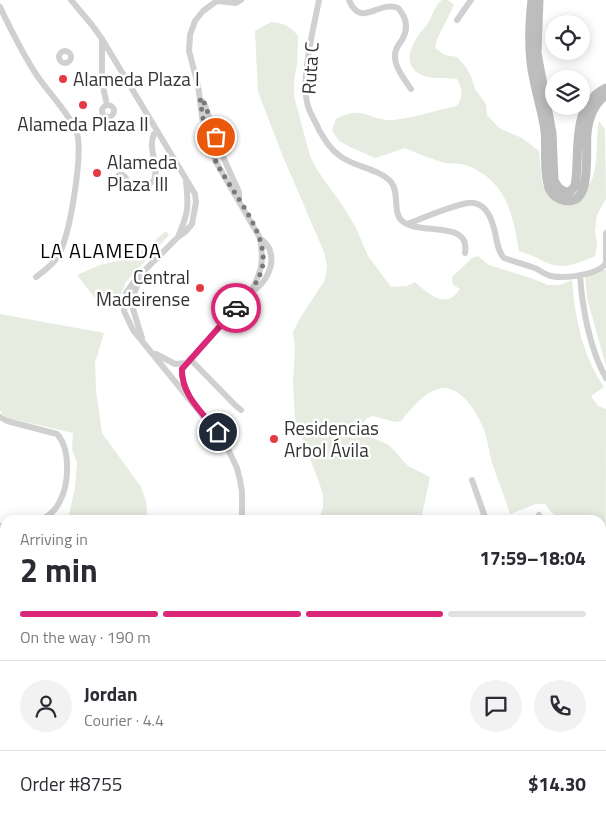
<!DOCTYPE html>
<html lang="en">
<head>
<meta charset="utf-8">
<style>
	body { margin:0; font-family:"Titillium Web",sans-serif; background:#f2f2f3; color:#2b2b33; height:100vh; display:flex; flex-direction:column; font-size:19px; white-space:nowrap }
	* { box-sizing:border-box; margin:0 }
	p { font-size:16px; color:#7c7c81 }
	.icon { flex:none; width:28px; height:28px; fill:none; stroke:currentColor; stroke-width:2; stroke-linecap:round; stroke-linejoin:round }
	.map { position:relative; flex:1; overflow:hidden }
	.details { position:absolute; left:0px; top:515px; width:606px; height:310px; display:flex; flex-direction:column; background:#fff; border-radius:15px 15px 0 0; box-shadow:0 2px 12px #0003 }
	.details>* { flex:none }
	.buttons { position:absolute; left:545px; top:15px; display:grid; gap:10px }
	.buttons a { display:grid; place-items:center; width:45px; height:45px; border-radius:50%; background:#fff; box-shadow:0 2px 12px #0003; font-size:25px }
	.pin { position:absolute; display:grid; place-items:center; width:42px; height:42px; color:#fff; margin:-21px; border:2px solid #fff; border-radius:50%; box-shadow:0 1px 5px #0007 }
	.courier { position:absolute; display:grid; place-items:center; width:50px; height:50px; margin:-25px; border:4px solid #db2777; border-radius:50%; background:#fff; color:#222; box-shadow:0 1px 6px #0007 }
	.overview em { font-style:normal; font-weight:700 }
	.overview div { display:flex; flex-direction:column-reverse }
	.overview { display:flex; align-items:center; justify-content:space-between; height:85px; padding:0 20px }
	h1 { font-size:32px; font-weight:700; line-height:38px }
	.bar { display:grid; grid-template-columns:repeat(4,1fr); gap:8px 5px; align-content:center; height:60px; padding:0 20px }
	.bar i { height:6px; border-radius:4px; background:#e1e1e2 }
	.bar .current { background:#db2777 }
	.bar p { grid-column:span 4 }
	.line { display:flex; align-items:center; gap:12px; padding:0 20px; border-top:1px solid #e1e1e2 }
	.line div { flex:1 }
	.round { display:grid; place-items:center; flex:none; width:52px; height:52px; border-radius:26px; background:#f2f2f3 }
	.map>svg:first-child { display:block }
	.green { fill:#e6ecdf }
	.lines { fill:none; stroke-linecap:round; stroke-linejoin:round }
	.street { stroke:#d0d0d0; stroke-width:6 }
	.secondary { stroke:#bdbdbd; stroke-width:9 }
	.done { stroke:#7a7a7a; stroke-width:5; stroke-dasharray:0 9 }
	.route { stroke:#db2777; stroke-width:6 }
	.poi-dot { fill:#e63946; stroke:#fff; stroke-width:2 }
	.labels { text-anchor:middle; stroke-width:5; stroke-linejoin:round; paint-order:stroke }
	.street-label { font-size:19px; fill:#333; stroke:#fff }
	.poi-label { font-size:19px; fill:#333; stroke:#fff; text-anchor:start }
	.neighbourhood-label { font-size:20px; letter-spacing:1px; fill:#000; stroke:#fff }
</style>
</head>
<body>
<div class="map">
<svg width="606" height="825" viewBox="0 0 606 825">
	<rect width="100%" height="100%" fill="#fff"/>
	<path class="green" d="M442,0H448L454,5L437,39L435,48L445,55L457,57L465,66L471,76L475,89L486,104L487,115L499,128L522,138L539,151L542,183L547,192L566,199C573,195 582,192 587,187C600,175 595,138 599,121L605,129L606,199L597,215L595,231L597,244L595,256C579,263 563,271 545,262C536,257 529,254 519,251C513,214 506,181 468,166C461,163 452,164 445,163C431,159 418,154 405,148L375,158L350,147L339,141L332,130L336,119C365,104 368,121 392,120C415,118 435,110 457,106C463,96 463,90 457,79C446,77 433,80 422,75C398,64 414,39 426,26C432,19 434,5 442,0Z
		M271,22C284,23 290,26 298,36L297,64L294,81V96L310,156L317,170L343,206L356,228L368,256L391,287L407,286L415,282C430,295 446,310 460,289L453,285L452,277L472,258L478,256L489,265L531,278L548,285H560L572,280C575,317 582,355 604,387L591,396L598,406L606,409L605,784L601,786V520H558L545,504H536L510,514C505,497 498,481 492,463C489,452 488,441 484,430C478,414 462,387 443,388C425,390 411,409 401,421L395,422L373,416L367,418L363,422L362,427L367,435L389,445L408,466L430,477L421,520H319L323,507V494L317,477L295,420L293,382L295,348L293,332L300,318L325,280L327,266L324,252L282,154L258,92L255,31Z
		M166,231L169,235L126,282L118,302L102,307L77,275L100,265L127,259L146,248Z
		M606,269V366L587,298L585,276Z
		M0,314L104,333L95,363L96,391L102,433L141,487L146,501L148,520H68L75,487L77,463L72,449L73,433L8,418L2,414L0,410Z
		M0,674L5,676V808L0,802Z
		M10,820H53L49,825H9Z
		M158,820H315L312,825H158Z
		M443,820H500V825H441Z"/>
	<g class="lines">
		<path class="street" d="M71,0L92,25L102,39L195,194L196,202L192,224L186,231L178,237L135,280L126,293L124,311L133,330L225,443L237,468L240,480L242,492V520
			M218,0L203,11L195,21L190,35L189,51L198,85L202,117L216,162L260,238C264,242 269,245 270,251C275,266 265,285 251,292
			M319,0C314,26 300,81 308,106C310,114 316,122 319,130C325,140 330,149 340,156C354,167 380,169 391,182C400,193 392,211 402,221C419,236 471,219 465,253
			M349,0C361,29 378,0 398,8C407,18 409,28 402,40C400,43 397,46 396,50C391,63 404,79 411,89
			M218,1L236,3L241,0
			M0,7C11,30 23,55 38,77C49,93 71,116 77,133C83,155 70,236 58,256C53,265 44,271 36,277
			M457,20L471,0
			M102,39V82L107,105
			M59 57a6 6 0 1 1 12 0a6 6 0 1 1-12 0Z
			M201,100L205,105L219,148L239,192V199
			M102 111a6 6 0 1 1 12 0a6 6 0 1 1-12 0Z
			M126,182V178L123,175H119L116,178V182L121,185L126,182L144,186L154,181C160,166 147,149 154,134L158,132
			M407,224C421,219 462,201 474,203C485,205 490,215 493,225C497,236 496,249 504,258C515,262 527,265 537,269C542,272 546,275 551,276C564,279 599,275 606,263V233
			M178,237C188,214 189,207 186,182
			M580,275C582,307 590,350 606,378
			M141,276L134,294L133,309L142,338
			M156,354L175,364L187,363
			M190,359L236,406L241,410
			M186,391L182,375V369L251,292C262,270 264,262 260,238
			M0,417L7,421L57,434C71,449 69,484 60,501C56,510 49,516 41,520
			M472,480L486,520
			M539,515L542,520
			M0,526H5
			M0,597L5,598
			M0,666L5,667
			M575,820L585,825
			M109,825L110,820
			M321,825L324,820
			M329,825L332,820
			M433,825V820
			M438,825L439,820
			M516,825L521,820"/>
		<path class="secondary" d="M532,0C529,26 528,54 534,80C537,97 543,114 545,131C547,150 543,170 549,188C551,193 555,197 560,199C594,213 585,151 587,134C588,120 594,103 606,95
			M539,0L537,53L552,133L554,180C557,187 561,192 570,192L575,186C581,153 569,106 606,88"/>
	</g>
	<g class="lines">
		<path class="done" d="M216,137L205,104L200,98C203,120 207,144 217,164C232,192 266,230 263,263C261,280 247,296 236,308"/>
		<path class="route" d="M218,432C203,413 181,395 182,369L236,308"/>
	</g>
	<g class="poi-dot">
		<circle cx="63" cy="79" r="5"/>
		<circle cx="83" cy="105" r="5"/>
		<circle cx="97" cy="173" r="5"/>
		<circle cx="200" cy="288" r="5"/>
		<circle cx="274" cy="439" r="5"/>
	</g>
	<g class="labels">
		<g class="street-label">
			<text transform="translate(310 68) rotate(-86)" y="7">Ruta C</text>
		</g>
		<g class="poi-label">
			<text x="73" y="86">Alameda Plaza I</text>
			<text x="83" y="131" text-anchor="middle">Alameda Plaza II</text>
			<text x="107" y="169">Alameda<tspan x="107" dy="22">Plaza III</tspan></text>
			<text x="190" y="284" text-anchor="end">Central<tspan x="190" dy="22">Madeirense</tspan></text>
			<text x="284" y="435">Residencias<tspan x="284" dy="22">Arbol Ávila</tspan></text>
		</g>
		<g class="neighbourhood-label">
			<text x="101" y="258">LA ALAMEDA</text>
		</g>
	</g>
</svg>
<div class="buttons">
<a><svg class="icon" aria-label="locate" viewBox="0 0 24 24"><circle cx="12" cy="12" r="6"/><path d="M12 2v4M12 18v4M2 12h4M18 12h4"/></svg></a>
<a><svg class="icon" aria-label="layers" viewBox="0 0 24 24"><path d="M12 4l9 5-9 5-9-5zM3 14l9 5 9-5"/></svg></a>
</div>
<div class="pin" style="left:216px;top:137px;background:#ea580c"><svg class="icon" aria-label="bag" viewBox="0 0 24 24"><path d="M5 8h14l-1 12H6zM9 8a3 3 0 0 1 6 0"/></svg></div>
<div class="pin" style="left:218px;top:432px;background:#1f2937"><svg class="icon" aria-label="home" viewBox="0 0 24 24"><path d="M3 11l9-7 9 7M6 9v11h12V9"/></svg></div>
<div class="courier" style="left:236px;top:308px"><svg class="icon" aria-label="car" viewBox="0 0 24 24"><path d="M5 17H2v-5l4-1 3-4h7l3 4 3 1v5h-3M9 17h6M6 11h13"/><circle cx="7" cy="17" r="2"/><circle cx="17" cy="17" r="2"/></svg></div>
<section class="details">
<div class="overview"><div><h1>2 min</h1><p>Arriving in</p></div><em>17:59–18:04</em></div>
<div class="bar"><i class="current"></i><i class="current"></i><i class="current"></i><i></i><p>On the way · 190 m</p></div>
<div class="line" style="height:90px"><a class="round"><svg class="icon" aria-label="person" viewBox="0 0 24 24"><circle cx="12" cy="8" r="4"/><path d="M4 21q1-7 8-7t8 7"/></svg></a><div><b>Jordan</b><p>Courier · 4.4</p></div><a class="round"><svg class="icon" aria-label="chat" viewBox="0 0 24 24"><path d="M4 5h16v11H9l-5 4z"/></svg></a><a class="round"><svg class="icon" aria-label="phone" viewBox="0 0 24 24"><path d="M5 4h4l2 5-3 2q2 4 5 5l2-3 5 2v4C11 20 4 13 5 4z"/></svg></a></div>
<div class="line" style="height:65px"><div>Order #8755</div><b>$14.30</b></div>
</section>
</div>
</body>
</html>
